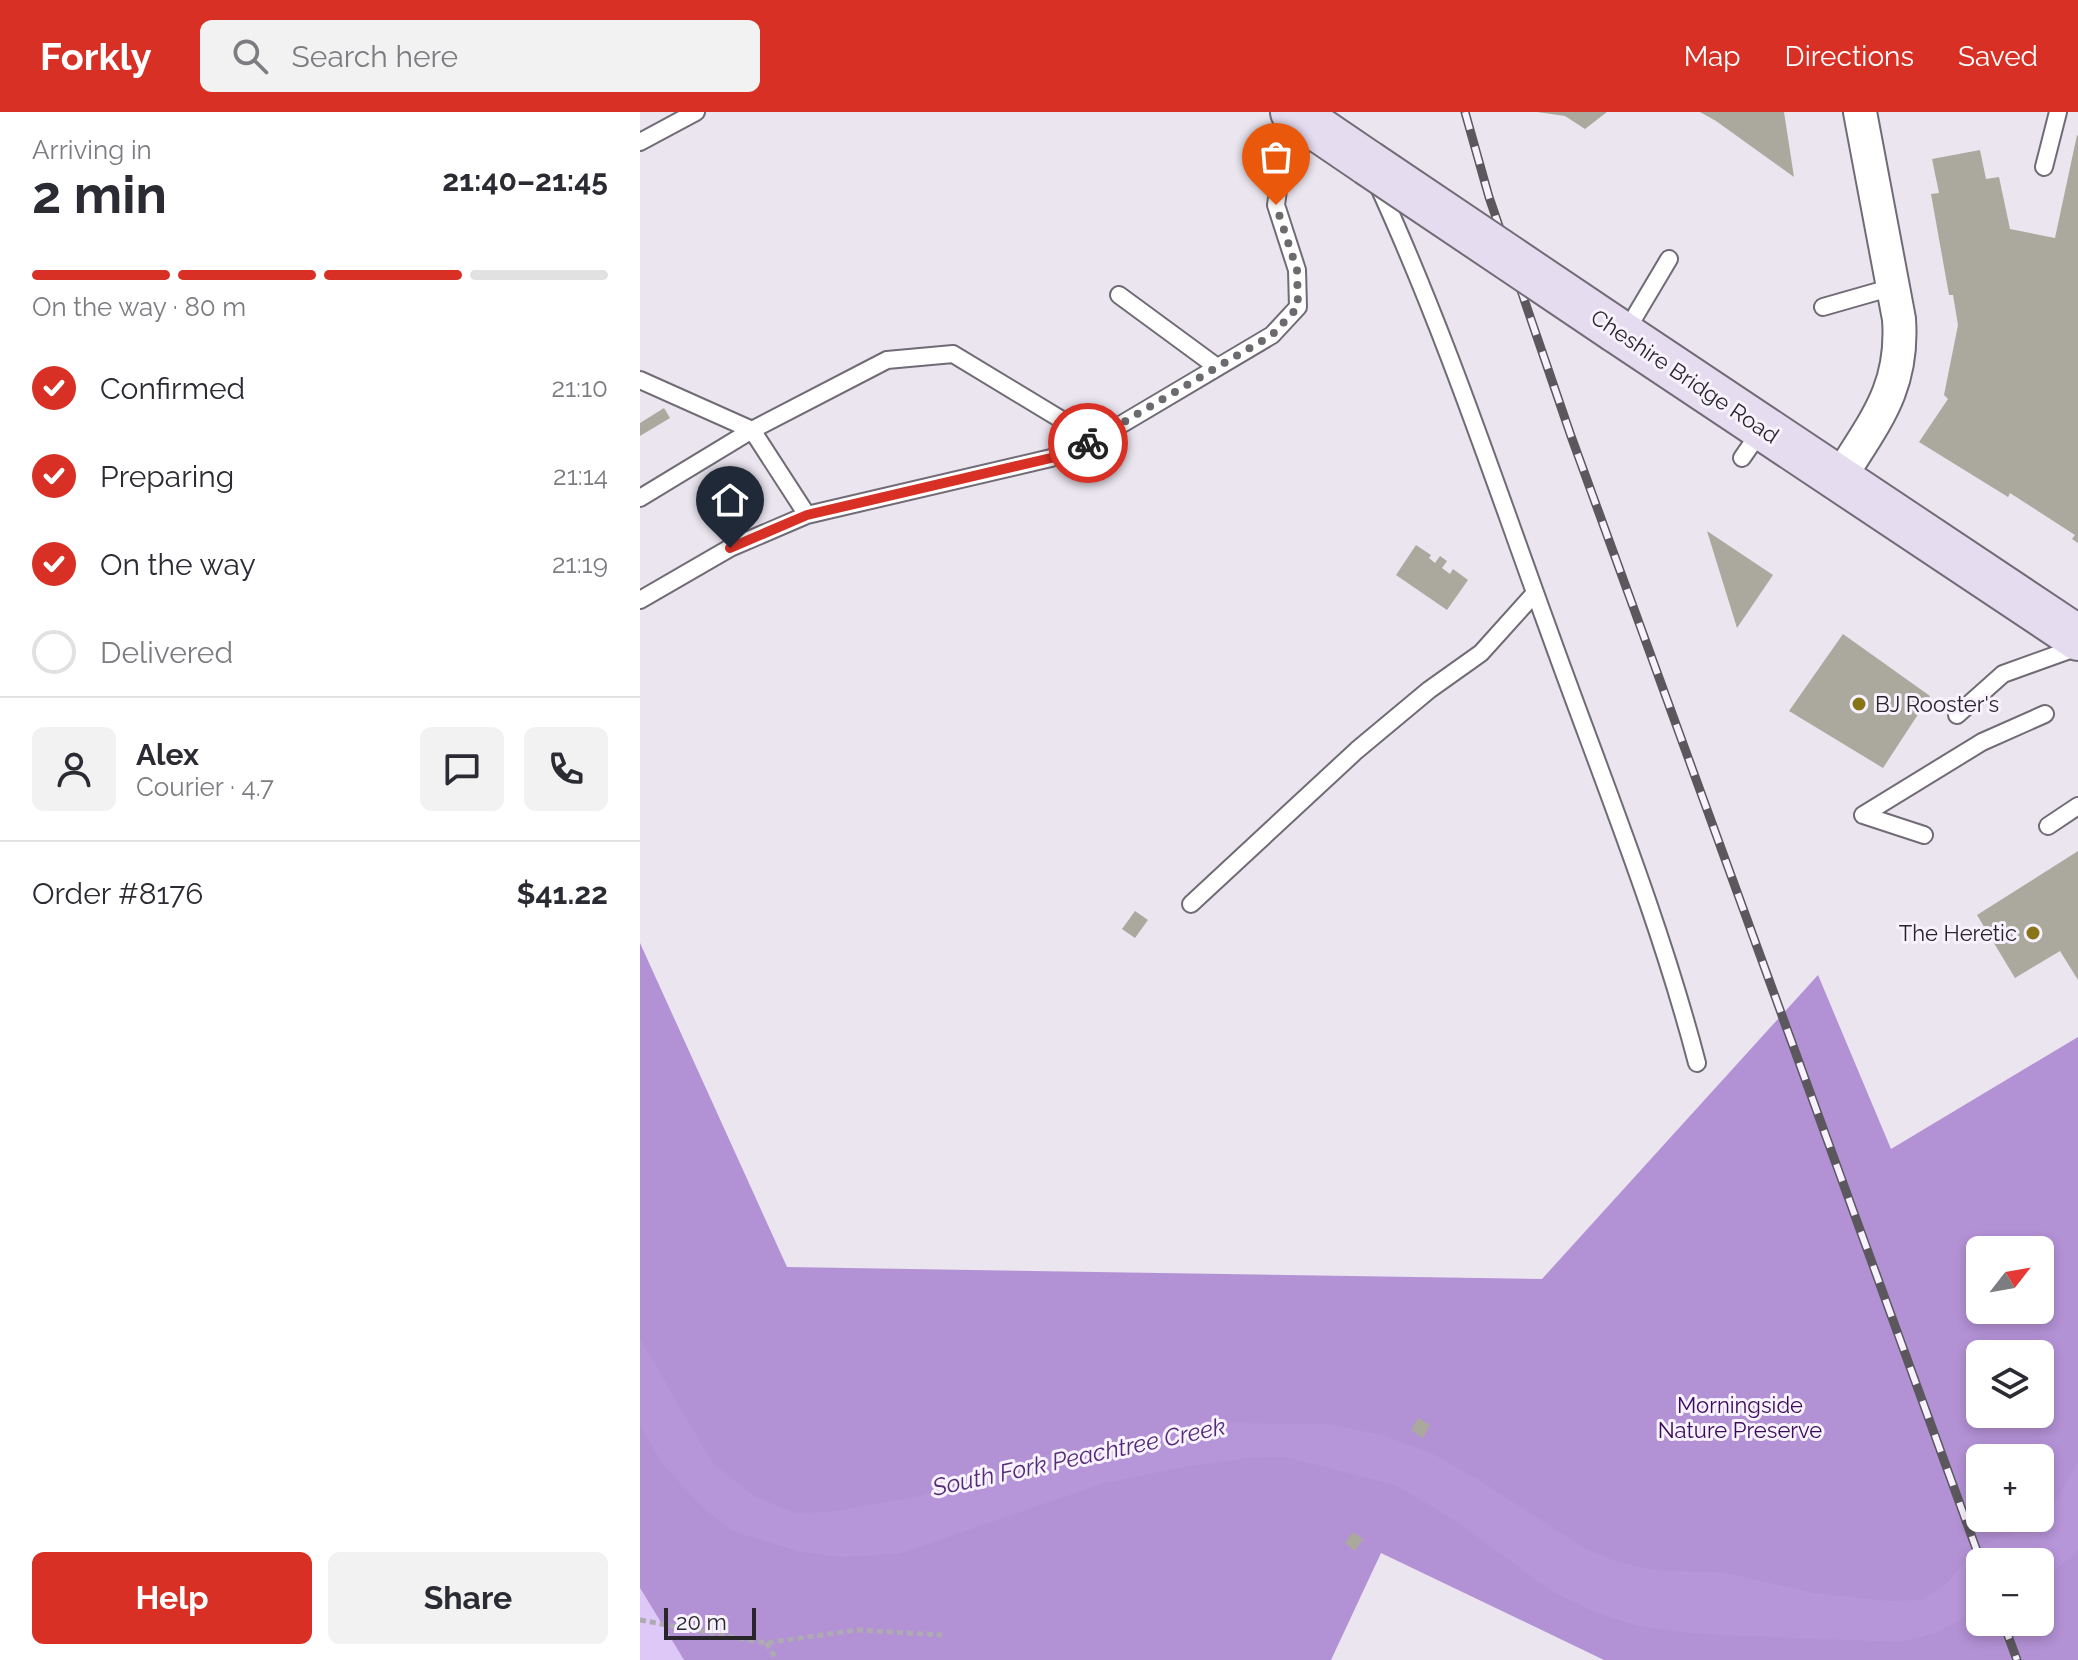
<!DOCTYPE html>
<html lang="en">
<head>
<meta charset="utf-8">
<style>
	body { margin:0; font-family:Raleway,sans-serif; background:#f2f2f3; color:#2b2b33; height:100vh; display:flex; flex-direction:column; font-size:30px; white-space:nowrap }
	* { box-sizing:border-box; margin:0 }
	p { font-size:26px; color:#7c7c81 }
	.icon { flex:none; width:44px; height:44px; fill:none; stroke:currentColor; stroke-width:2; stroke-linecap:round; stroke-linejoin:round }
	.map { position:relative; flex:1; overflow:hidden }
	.panel { display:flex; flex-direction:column; background:#fff; width:640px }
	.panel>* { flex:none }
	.needle { width:52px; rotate:59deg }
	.buttons { position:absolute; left:1326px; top:1124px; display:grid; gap:16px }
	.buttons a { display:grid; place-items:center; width:88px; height:88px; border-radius:12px; background:#fff; box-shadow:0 4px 12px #0003; font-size:40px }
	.scale { position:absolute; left:24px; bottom:20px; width:92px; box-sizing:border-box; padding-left:8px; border:4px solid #28262a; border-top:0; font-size:22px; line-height:28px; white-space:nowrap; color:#28262a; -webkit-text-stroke:6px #f7f2fd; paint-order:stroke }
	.pin { position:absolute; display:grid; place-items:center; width:68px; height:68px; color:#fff; margin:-82px -34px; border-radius:50% 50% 50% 0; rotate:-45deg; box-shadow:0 0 8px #0007 }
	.pin .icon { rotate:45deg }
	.courier { position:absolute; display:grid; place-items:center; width:80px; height:80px; margin:-40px; border:6px solid #d93025; border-radius:50%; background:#fff; color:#222; box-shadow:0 2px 10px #0007 }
	.headline em { font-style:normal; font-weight:700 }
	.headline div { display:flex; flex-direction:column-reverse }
	.headline { display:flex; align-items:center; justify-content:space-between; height:136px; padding:0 32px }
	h1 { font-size:52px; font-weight:700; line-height:60px }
	.bar { display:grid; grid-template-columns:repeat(4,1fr); gap:12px 8px; align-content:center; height:96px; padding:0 32px }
	.bar i { height:10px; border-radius:6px; background:#e1e1e2 }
	.bar .selected { background:#d93025 }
	.bar p { grid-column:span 4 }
	.line { display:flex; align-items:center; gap:20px; padding:0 32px; border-top:2px solid #e1e1e2 }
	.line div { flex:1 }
	.round { display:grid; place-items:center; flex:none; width:84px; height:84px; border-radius:12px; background:#f2f2f3 }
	ol { padding:0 32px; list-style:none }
	li { display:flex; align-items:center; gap:24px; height:88px }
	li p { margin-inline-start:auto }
	li .icon { padding:8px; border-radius:50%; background:#d93025; color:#fff; stroke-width:4 }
	li:last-child { color:#7c7c81 }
	li i { width:44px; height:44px; border:4px solid #e1e1e2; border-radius:50% }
	.cta { display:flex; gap:16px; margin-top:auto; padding:16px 32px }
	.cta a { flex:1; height:92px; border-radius:12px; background:#d93025; color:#fff; font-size:32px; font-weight:700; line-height:92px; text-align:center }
	.cta a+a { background:#f2f2f3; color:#2b2b33 }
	header { display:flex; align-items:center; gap:48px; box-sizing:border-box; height:112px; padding:0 40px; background:#d93025; color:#fff }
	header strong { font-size:38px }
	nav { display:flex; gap:44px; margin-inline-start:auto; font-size:28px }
	.search { width:560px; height:72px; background:#f2f2f3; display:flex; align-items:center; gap:20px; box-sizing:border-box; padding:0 28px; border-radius:12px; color:#7c7c81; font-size:30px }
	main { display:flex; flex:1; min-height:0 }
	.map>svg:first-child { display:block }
	.green { fill:#dec8f7 }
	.forest { fill:#b391d5; fill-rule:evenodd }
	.water { fill:#b795d9 }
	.building { fill:#aba99e }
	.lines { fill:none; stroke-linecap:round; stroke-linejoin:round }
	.lane-casing { stroke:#706b75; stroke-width:20 }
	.street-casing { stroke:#706b75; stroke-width:36 }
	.secondary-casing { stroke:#706b75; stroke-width:48 }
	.path { stroke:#aeaab2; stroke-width:5; stroke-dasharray:6 4; stroke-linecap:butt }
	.lane { stroke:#fff; stroke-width:16 }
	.street { stroke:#fff; stroke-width:32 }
	.secondary { stroke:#e6dcf0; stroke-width:44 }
	.rail-casing { stroke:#5b585d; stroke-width:9 }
	.rail { stroke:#f7f2fd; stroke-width:6; stroke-dasharray:18; stroke-linecap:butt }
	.secondary-bridge-casing { stroke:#706b75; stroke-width:48; stroke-linecap:butt }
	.secondary-bridge { stroke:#e6dcf0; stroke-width:44 }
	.done { stroke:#6c696f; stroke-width:8; stroke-dasharray:0 14.4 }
	.route { stroke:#d93025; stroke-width:10 }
	.poi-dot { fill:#897518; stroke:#f7f2fd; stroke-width:3 }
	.labels { text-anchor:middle; stroke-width:6; stroke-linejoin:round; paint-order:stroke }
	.street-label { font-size:22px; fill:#28262a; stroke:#f7f2fd }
	.poi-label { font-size:22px; fill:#28262a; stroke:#f7f2fd; text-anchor:start }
	.park-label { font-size:22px; fill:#3c0a5c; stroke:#f7f2fd }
	.water-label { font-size:24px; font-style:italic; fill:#562a7a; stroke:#f7f2fd }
</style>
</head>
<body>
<header>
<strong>Forkly</strong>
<div class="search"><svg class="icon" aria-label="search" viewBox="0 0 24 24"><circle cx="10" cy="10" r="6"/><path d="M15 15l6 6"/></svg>Search here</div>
<nav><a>Map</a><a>Directions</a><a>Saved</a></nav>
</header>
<main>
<section class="panel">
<div class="headline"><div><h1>2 min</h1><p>Arriving in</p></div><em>21:40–21:45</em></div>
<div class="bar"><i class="selected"></i><i class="selected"></i><i class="selected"></i><i></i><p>On the way · 80 m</p></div>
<ol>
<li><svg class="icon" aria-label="check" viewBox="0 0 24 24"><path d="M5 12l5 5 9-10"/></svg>Confirmed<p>21:10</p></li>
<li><svg class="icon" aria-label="check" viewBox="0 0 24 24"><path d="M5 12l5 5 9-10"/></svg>Preparing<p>21:14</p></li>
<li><svg class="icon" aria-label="check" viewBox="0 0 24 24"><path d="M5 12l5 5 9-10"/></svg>On the way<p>21:19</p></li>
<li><i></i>Delivered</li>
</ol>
<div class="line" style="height:144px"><a class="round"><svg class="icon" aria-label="person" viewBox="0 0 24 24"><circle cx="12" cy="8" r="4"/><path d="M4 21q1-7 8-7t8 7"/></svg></a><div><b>Alex</b><p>Courier · 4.7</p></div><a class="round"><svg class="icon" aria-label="chat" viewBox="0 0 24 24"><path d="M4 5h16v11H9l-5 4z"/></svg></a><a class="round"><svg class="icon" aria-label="phone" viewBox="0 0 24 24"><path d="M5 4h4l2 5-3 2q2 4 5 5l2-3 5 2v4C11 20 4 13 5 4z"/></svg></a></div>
<div class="line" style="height:104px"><div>Order #8176</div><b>$41.22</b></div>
<div class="cta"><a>Help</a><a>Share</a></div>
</section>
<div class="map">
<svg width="1438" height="1548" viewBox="0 0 1438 1548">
	<rect width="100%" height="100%" fill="#eae5ef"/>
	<path class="green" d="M0,1476L44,1548H0Z"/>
	<path class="forest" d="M0,831L147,1155L902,1167L1178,863L1251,1037L1438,925V1548H964L741,1441L691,1548H44L0,1476ZM1340,1138H1400V1198H1340ZM1340,1242H1400V1302H1340ZM1340,1346H1400V1406H1340ZM1340,1450H1400V1510H1340Z"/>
	<path class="water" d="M0,1227L73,1352L116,1385L155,1401L189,1400L281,1384L404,1344L572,1311L687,1312L742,1323L793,1342L839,1368L944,1436L978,1450L1013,1458L1087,1461L1173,1481L1250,1489L1283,1488L1307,1471L1331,1443L1350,1429L1382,1417L1409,1400L1438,1350V1438L1415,1458L1400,1461V1450H1340V1492L1328,1503L1297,1521L1259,1530L1056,1522L999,1514L959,1502L913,1480L814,1408L756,1373L645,1345L609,1346L537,1356L462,1372L258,1442L199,1445L161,1440L95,1420L67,1399L23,1353L0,1313Z"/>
	<path class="building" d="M897,0H967L945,17L925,4Z
		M1060,0H1144L1154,65L1076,9Z
		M1437,23L1438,24V431L1432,427L1435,423L1370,381L1368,385L1279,330L1308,287L1304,283L1318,213L1313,183H1309L1291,82L1299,81L1292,47L1340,38L1346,67L1359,65L1370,117L1415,126Z
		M24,296L30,306L0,324V311Z
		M1067,419L1133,463L1097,516Z
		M776,433L791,443L789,446L795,451L800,444L807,449L802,456L810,462L813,457L828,468L807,498L756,463Z
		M1203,522L1290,584L1243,656L1149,599Z
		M1438,739V868L1420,839L1375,866L1337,803Z
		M495,799L508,808L495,826L482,817Z
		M778,1306L790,1313L783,1326L771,1318Z
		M713,1420L723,1427L715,1439L705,1431Z"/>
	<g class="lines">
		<g class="lane-casing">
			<path id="lane" d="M0,30L56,0
				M1404,55L1418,0
				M737,71C804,217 855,371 910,522C961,664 1019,805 1057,951
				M479,183L577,255
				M1183,195L1253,175
				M985,221L1029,147
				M0,268L112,318L167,403
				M1102,346L1122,317
				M0,386L112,318L247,248L313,242L455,328
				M0,488L90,436L167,403L411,346L455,328L632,223L658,195L657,158L636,93L639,71L673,17
				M1317,603L1363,562L1438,535
				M1223,703L1342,630L1405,602
				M1223,703L1284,723
				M1408,714L1438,694
				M551,792L717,638L789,578L841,541L895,481"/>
		</g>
		<g class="street-casing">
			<path id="street" d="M1199,367C1234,310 1264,277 1259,207L1220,0"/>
		</g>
		<g class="secondary-casing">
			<path id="secondary" d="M653,0L728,51
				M976,218L1438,526"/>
		</g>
		<path class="path" d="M0,1508L126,1531L217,1518L302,1523
			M126,1531L137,1548"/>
		<use href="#lane" class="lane"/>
		<use href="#street" class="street"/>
		<use href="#secondary" class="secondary"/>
		<g class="rail-casing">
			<path id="rail" d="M825,0L849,85L931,324L1341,1450
				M1363,1510L1377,1548"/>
		</g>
		<use href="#rail" class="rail"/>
		<g class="secondary-bridge-casing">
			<path id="secondary-bridge" d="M728,51L976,218"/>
		</g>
		<use href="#secondary-bridge" class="secondary-bridge"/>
	</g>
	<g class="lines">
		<path class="done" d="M448,331L632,223L658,195L657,158L636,93"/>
		<path class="route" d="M90,436L167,403L411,346L448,331"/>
	</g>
	<g class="poi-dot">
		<circle cx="1219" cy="592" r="8"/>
		<circle cx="1393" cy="821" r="8"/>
	</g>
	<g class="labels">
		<g class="street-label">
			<text transform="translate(1045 264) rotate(34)" y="8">Cheshire Bridge Road</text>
		</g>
		<g class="poi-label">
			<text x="1235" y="600">BJ Rooster's</text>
			<text x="1377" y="829" text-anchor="end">The Heretic</text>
		</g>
		<g class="park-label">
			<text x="1100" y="1301">Morningside<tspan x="1100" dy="25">Nature Preserve</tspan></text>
		</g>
		<g class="water-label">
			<text transform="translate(439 1345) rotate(-12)" y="8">South Fork Peachtree Creek</text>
		</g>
	</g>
</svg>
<div class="buttons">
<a><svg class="needle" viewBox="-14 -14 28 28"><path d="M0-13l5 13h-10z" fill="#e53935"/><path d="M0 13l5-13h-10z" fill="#7c7c81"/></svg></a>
<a><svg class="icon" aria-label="layers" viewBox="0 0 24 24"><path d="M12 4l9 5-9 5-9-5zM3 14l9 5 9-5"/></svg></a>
<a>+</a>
<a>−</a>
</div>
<div class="scale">20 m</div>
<div class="pin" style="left:636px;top:93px;background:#ea580c"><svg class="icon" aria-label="bag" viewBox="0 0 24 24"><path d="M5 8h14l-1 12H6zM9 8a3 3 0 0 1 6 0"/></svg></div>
<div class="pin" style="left:90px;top:436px;background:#1f2937"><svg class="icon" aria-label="home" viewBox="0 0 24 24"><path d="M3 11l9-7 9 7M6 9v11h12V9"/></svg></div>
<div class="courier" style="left:448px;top:331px"><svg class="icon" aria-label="bike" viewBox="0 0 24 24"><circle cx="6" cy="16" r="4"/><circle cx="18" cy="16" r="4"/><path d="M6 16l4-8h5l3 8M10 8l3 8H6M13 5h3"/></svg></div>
</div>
</main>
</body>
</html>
